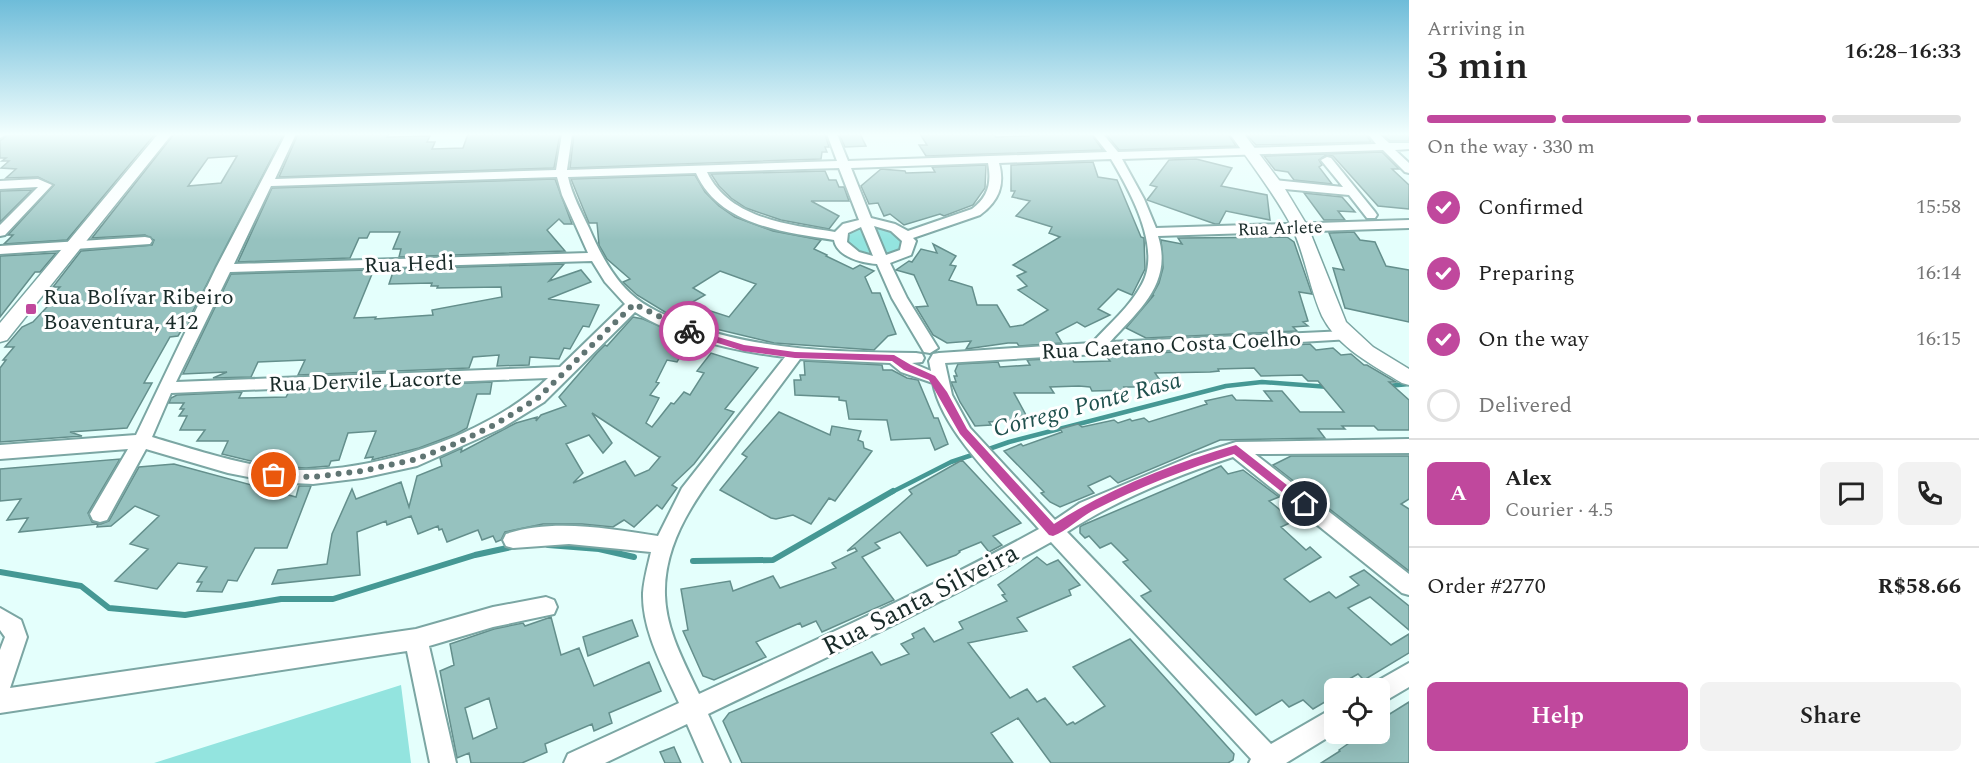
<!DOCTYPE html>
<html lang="en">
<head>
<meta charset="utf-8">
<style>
	body { margin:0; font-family:Spectral,serif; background:#f2f2f2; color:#222; height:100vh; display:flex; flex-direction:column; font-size:22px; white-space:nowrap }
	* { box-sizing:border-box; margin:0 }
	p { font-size:20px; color:#767676 }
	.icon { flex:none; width:33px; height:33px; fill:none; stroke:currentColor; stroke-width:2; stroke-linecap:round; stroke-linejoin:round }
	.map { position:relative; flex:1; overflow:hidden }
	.details { display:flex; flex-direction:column; background:#fff; width:570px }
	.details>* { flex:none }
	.buttons { position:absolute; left:1324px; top:678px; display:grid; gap:12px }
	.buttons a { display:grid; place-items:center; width:66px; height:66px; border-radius:9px; background:#fff; box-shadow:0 6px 24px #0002; font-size:30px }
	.pin { position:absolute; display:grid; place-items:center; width:51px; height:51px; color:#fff; margin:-26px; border:3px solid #fff; border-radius:50%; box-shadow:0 2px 6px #0007 }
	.courier { position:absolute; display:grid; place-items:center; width:60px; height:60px; margin:-30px; border:4px solid #c0489d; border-radius:50%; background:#fff; color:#222; box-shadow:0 2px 8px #0007 }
	.head em { font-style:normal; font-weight:600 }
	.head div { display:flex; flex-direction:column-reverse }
	.head { display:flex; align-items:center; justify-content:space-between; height:102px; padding:0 18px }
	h1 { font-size:39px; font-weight:600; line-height:45px }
	.bar { display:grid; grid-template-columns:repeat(4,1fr); gap:9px 6px; align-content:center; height:72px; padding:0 18px }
	.bar i { height:8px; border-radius:4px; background:#e0e0e0 }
	.bar .on { background:#c0489d }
	.bar p { grid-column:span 4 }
	.line { display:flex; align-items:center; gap:15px; padding:0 18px; border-top:2px solid #e0e0e0 }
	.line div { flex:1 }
	.round { display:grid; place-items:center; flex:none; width:63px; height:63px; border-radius:9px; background:#f2f2f2 }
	ol { padding:0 18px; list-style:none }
	li { display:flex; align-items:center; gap:18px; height:66px }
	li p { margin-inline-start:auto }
	li .icon { padding:6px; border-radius:50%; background:#c0489d; color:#fff; stroke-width:4 }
	li:last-child { color:#767676 }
	li i { width:33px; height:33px; border:3px solid #e0e0e0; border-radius:50% }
	.primary-button { display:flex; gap:12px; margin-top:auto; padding:12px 18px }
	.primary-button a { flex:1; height:69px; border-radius:9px; background:#c0489d; color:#fff; font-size:24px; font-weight:600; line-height:69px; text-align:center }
	.primary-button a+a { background:#f2f2f2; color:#222 }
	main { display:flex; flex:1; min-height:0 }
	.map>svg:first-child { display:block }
	.green { fill:#93e4df }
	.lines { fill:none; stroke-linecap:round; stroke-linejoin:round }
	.stream-far1 { stroke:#459894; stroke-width:4.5 }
	.stream { stroke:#459894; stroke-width:6 }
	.building { fill:#96c2bf; stroke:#648f8c; stroke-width:1.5; fill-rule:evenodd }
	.minor-casing { stroke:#7ba6a3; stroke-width:4 }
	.major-casing { stroke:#7ba6a3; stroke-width:3 }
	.minor { fill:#fff; fill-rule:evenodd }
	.major { fill:#fff; fill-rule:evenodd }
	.route { fill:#c0489d }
	.done { stroke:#607573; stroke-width:6; stroke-dasharray:0 10.8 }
	.poi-dot { fill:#c0489d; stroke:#fff; stroke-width:2 }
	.labels { text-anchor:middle; stroke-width:6; stroke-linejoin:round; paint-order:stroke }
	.far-street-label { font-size:18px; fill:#192b29; stroke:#fff }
	.street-label { font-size:22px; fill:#192b29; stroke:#fff }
	.poi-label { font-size:22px; fill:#192b29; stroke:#fff; text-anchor:start }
	.water-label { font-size:24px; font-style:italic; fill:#20514e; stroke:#fff }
	.near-street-label { font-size:27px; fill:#192b29; stroke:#fff }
</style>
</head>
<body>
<main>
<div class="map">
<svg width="1409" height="763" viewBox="0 0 1409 763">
	<rect width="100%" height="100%" fill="#e4fffc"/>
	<path class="green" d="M871,223L900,232L905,249L882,259L851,252L841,235L845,230Z
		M401,685L411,763H154Z"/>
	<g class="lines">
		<path class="stream-far1" d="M1388,386L1409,384
			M986,450L1009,442L1226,386L1262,382L1329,387
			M890,493L951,462L978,453"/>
		<path class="stream" d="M548,545L599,549L634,557
			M693,561L773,560L893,491
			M0,572L81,586L109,608L185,615L281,599H333L475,555L516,546"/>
	</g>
	<path class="building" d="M9,134H155L67,240L4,244L13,235H8L54,185L38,177L6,178L16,169L1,168L9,161H2L6,158H0V141Z
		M174,134H284L190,317L178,336L170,337L144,383H152L127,428L70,432L82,436L0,442V368L6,360H3L14,347H5L22,327L33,322L60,293H54L60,287H53L81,251L152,245L154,240L145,235L92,238ZM237,156L221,183L188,186L208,158Z
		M298,134H389L387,137L430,136L427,142H435L432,149L463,148L468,134H560L554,168L279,177Z
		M574,134H825L829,147H825L827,152H822L821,159L570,168Z
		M839,134H860L866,146L845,147Z
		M920,134H994L996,137L1029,136V134H1091L1103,150L926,156L919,145H927Z
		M1106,134H1228L1236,146L1119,150Z
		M1246,134L1285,136V134H1366L1371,142L1256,145Z
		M1382,134H1409V141H1390Z
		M1382,152L1399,169H1392L1409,185V209L1378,206L1333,156L1326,155L1319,160L1322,165L1319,167L1332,184L1294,180L1288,172L1275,170L1264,156Z
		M1196,159L1232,168L1221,186L1267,195L1270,220L1226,211L1219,224H1215L1147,200L1157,187L1150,185L1169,160Z
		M1093,162L1098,177L1117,180L1141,237L1144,238L1145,269L1132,295L1118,289L1098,309L1110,315L1085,327L1077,322L1056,333L1062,343L1019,346L1017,343H1008L966,349L971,341L947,343L933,335L916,307L928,306L914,275L896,270L909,261L912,262L921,249L937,253L933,244L956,256L950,265L956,266L949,280L972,287L977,305H997L1010,327L1023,325L1048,310L1018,290L1027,286L1017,276L1026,272L1013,265L1060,237L1049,233L1052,227L1016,216L1030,201L1012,197L1015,191H1011V165Z
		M986,165L985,188L973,205L944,216L940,214L904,225L890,214L884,216L878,203L869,204L861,186L881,169L905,171L906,173L935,172L932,167Z
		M825,171L829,180H836L839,187H844L849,201H811L839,216L829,229L781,220L746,208L731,198L719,186L711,174Z
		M695,175L705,192L719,206L735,217L773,231L821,240L814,249L827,255L826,256L853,269L860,265L874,271L865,277L872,293H880L896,334L888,336L874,350L774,343L691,323L665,312L637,295L623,282L630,279L607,259L599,245L597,223H589L571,179ZM720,271L756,284L729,317L689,304L705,295L693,288Z
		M555,179L572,224H564L559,219L547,230L565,251L399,257L401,249H393L400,232H370L367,238H359L350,258L238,262L272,188Z
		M32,190L0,222V191Z
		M1304,193L1342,197L1355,212L1338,211L1345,220H1324Z
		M1354,232L1360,240L1375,242L1386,266L1409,270V322L1345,308L1333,268L1344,270L1329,233Z
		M1287,237L1294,242L1312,294L1299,292L1308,321L1303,322L1308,326L1293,327L1297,331L1146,338L1126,328L1154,295L1152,296L1159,283L1163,268L1161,240L1182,244L1178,238Z
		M56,253L40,272H35L0,317V256Z
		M564,264L549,281L581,270L591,282L548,299L599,305L589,327L583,326L570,349L564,348L559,359L530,357L529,365L497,366L499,355L473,357L469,368L298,375L305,360L258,362L251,377L213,378L227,372L183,374L231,274L369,270L367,274H372L354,318L376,317L375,319L433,315L432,310L502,297L501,287L437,288L438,286H431L432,283L389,284L394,269Z
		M633,317L643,319L690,339L677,362L667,360L656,382L659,383L650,395L659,398L646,423L652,427L671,403L674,404L684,392L690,395L704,373L697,371L711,353L758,368L725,409L734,412L694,464L672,485L677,488L662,509L657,505L634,527L624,520L613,527L582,524H543L505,532L501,540L496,542L493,536L482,540L478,530L447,542L442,529L439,530L438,526L418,534L411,516L387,525L386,521L357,532L360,575L272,584L278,570L327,564L332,534L352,489L356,499L401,482L409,507L417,476L442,466L440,458L462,448L461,452L516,423L537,417L536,421L541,415L566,406L559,397L597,353L605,345L607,346ZM592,413L659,457H660L649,470L635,476L625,461L573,483L583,473L566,444L589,435L603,453L612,443Z
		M1310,344L1316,350L1333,348L1341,355L1351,354L1364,365H1367L1396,382H1389L1409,400V430H1378L1374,426H1342L1345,429H1318L1325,438L1220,440L1118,483L1110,476L1088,486L1094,493L1060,507L1050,502L1041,493L1044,492L1004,451L1021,444L1023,446L1062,432L1060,429L1078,424L1082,427L1114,420L1118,423L1130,419L1132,421L1144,418L1149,422L1207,404L1205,401L1232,395L1236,400L1272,401L1264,391H1282L1300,412H1344L1318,381H1308L1302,375L1261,376L1254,368L1218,369L1219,371L1210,372L1155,373L1162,383L1137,384L1139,387H1124L1126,390L1092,391L1090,387L1079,386L1050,387L1054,393H1014L1026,415L1012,420L989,422L991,425L975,426L960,402L951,382H956L954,376H957L955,371L958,364L998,362L1000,367L1030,365L1027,360L1071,358L1074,362L1110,361L1106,356Z
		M804,361L882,365L883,370H892L907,378L918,380L934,418H938L948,444L935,450L930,438L891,440L887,420L849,419L846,401L839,400V397L795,395L794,380H801L800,375H805Z
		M492,382L490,394H477L467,428L456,434L419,448L372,460L373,457L365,458L376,431L348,433L339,460L331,461L329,466L306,468L272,466L222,454L228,441H197L205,430H180L187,416H179L184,409H180L184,403H169L171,398L177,395L242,392L239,398L286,397L290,390Z
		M779,412L830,435L832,426L861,431L858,440L863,442L864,448L872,451L835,501L829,498L811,524L793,515L776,519L771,518L720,490L747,457L742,454Z
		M1291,456H1409V499L1401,504L1409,509V571L1273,465Z
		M120,459L88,513L92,522L101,524L109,521L139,467L174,464L296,497L299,486H311L287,548H255L237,581L228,580L222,592L197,591L202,582H197L207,567L178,563L157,589L115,581L148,549L130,544L159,516L135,506L111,526L97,527L98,524L19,532L28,518L7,520L21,499L0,501V469Z
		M962,460L1021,523L993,536L1002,545L989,552L981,542L959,551L960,552L956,555L927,566L900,532L875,543L880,548L862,557L894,600L822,632L816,621L802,627L800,623L756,642L766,657L714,680L703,676L683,631L688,630L681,589L730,581L733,591L773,576L780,588L836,568L832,563L857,551L855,548L847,551L912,494L909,490Z
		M1221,466L1228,474L1243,470L1279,497L1269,501L1294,521L1281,527L1306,550L1310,547L1321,557L1284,579L1310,602L1329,592L1336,598L1359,585L1350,577L1364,570L1409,606V630L1370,597L1348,608L1391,645L1409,634V653L1364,680L1358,674L1335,687V696L1313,709L1303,700L1289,707L1282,700L1256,715L1141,596L1151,591L1123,562L1128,560L1111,543L1100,548L1089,536L1085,538L1080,533V527L1083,525Z
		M1037,557L1047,565L1058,560L1080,585L1069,590L1071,595L1017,618L1027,631L968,643L1010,698L1027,689L1037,702L1045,698L1067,725L1073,722L1075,724L1105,706L1073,667L1130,639L1234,754L1233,760L1228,763H1051L1018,718L991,733L1013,763H742L723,721L729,713L872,652L881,665L909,654L901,644L914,638L912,634L924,628L934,642L963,629L959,622L1007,601L1002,595L1005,594L998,585Z
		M551,617L561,655L579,648L594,686L649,662L661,691L609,713L612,723L594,731L592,724L545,744L547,752L522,763H471L469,753L457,758L440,671L454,665L450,644L494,629L523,623L525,626ZM489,698L497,728L473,739L465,708Z
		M632,620L638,636L588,656L583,637Z
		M1409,702V763H1321L1340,751L1339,750L1352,741L1349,739L1359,734H1380V720Z
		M674,747L681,763H665L660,752Z"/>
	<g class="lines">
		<g class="minor-casing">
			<path id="minor" d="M0,134H7L0,138Z
				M286,134H296L275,179L556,170L562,134H572L567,170L837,161L827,134H837L848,161L1107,152L1093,134H1103L1118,152L1376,144L1368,134H1379L1389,143H1409V149L1395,150L1409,163V173L1405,172L1383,150L1122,159L1144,199L1156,228L1409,220V228L1158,236C1173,283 1139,310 1110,342L1346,331L1354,336L1351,339L945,363L952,395L970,428L1055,520L1080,503L1192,456L1236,442L1409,439V453L1255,454L1409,574V595L1402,593L1233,457C1178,475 1116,500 1067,532L1271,744L1335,707V733L1286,763H1249L1251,759L1051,542C939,605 823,659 708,714L730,763H704L687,724L605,763H564L568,754L679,703C664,669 642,631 643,593C644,579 648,565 651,552L569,544L513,548L506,546L503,540L506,534C553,518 610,529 658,536L682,488L785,357C735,351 678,339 635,312L544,402L502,428L417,466L362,478L313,484L274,482L228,473L146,449L107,520L100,522L93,520L90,514L128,449L0,459V445L136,435L216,268ZM1111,159C1130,191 1162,248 1142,284C1130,307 1109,324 1092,343L939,353L933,354L929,361L931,371L912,363L922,362L924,358L922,354L916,353C839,352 763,351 690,325C669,317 647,309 630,293C611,275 599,251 589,228C581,211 572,195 568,177L696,173C719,225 783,232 834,240C837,257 862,263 877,264L892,298L924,352L930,353L938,348L907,298L890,263L911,255L916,241L913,238L980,215C999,201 1005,185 999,163ZM988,163C992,183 988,197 972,209L908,231L895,224L871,218L851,168ZM839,168L859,220L843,224L835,232C790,225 729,219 707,172ZM557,177L562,195L588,253L234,264L271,186ZM874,226L891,231L902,241L900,250L886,255ZM861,227L873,256L859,252L847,242L848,233ZM592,261L605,282L625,304L560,367L176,382L230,272ZM800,359L890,363L901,372L933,383C943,434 1005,490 1039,529C928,590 813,641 699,694C684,662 666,630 665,595C663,535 706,485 739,440C760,413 780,386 800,359ZM548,378C487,438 358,480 272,468C232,462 192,449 152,437L171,393Z
				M1327,157L1331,158L1375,212L1377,215L1375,218H1367L1349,195L1274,188L1268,184L1274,180L1343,187L1321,160Z
				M38,179L52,185L5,235L0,236V225L38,187L0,189V181Z
				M145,237L150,238L152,241L150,244L0,254V246Z
				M546,597L554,600L557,607L554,614L493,627L429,646L456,763H430L407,651L0,713V650L5,637L0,630V608L21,620L27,637L10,688L416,629L493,607Z
				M1409,663V687L1380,704V688H1370L1372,684Z"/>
		</g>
		<g class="major-casing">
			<path id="major" d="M158,134H172L7,340L0,342V323Z
				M1230,134H1244L1282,184L1308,227L1346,322L1373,347L1409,369V385L1402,383C1373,365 1338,348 1322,316C1309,287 1305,254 1291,225C1274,193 1251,164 1230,134Z"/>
		</g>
		<use href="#minor" class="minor"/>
		<use href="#major" class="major"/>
	</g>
	<linearGradient id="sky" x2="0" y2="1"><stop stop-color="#6ebcd9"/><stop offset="0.56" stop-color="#f3fffe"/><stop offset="1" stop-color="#f3fffe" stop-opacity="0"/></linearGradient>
	<rect width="1409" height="240" fill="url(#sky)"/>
	<path class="route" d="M689,328L744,345L795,352L894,355L911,365L935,376L947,392L967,429L1054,524C1109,488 1173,464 1236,445L1311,504L1309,507H1301L1234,454C1186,469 1137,488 1092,511C1079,518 1067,531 1053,536L1049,535L960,434L929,380L904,370L892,361L795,358L743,351L686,333L684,331Z"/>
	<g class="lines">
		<path class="done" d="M274,475L313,477L362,471L417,459L457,443L496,424L538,398L634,304L689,331"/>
	</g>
	<rect class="poi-dot" x="25" y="303" width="12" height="12" rx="3"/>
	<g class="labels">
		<g class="far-street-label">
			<text transform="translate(1280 228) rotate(-2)" y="6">Rua Arlete</text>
		</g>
		<g class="street-label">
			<text transform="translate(409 263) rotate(-2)" y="8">Rua Hedi</text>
			<text transform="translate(1171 344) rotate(-3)" y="8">Rua Caetano Costa Coelho</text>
			<text transform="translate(365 380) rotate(-2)" y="8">Rua Dervile Lacorte</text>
		</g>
		<g class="poi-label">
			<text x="43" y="304">Rua Bolívar Ribeiro<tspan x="43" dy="25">Boaventura, 412</tspan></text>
		</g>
		<g class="water-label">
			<text transform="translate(1087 404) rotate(-15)" y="8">Córrego Ponte Rasa</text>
		</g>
		<g class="near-street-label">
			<text transform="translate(920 599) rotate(-27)" y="9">Rua Santa Silveira</text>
		</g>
	</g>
</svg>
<div class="buttons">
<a><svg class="icon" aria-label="locate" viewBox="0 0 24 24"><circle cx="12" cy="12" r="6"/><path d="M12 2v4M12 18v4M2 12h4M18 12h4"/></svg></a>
</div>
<div class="pin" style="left:274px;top:475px;background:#ea580c"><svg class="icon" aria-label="bag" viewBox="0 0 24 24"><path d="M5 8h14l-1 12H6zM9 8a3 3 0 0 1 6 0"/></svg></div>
<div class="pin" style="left:1305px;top:504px;background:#1f2937"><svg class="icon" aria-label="home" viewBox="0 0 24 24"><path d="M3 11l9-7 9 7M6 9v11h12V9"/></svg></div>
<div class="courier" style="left:689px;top:331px"><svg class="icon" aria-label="bike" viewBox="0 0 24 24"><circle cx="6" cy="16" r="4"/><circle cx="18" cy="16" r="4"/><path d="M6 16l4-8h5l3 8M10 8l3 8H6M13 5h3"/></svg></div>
</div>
<section class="details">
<div class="head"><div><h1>3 min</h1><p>Arriving in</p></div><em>16:28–16:33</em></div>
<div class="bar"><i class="on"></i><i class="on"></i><i class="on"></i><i></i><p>On the way · 330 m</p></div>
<ol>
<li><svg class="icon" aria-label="check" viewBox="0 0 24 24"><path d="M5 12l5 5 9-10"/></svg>Confirmed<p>15:58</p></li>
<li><svg class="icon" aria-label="check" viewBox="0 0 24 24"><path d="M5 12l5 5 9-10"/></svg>Preparing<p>16:14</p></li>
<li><svg class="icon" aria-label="check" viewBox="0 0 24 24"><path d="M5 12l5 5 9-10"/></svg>On the way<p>16:15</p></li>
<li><i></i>Delivered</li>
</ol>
<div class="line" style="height:108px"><b class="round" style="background:#c0489d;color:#fff">A</b><div><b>Alex</b><p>Courier · 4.5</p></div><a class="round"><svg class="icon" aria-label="chat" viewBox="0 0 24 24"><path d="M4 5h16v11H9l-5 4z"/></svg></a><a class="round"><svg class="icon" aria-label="phone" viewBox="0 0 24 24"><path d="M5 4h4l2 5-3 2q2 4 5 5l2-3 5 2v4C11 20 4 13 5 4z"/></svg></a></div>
<div class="line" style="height:78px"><div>Order #2770</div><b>R$58.66</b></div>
<div class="primary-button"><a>Help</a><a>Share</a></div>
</section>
</main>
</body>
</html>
